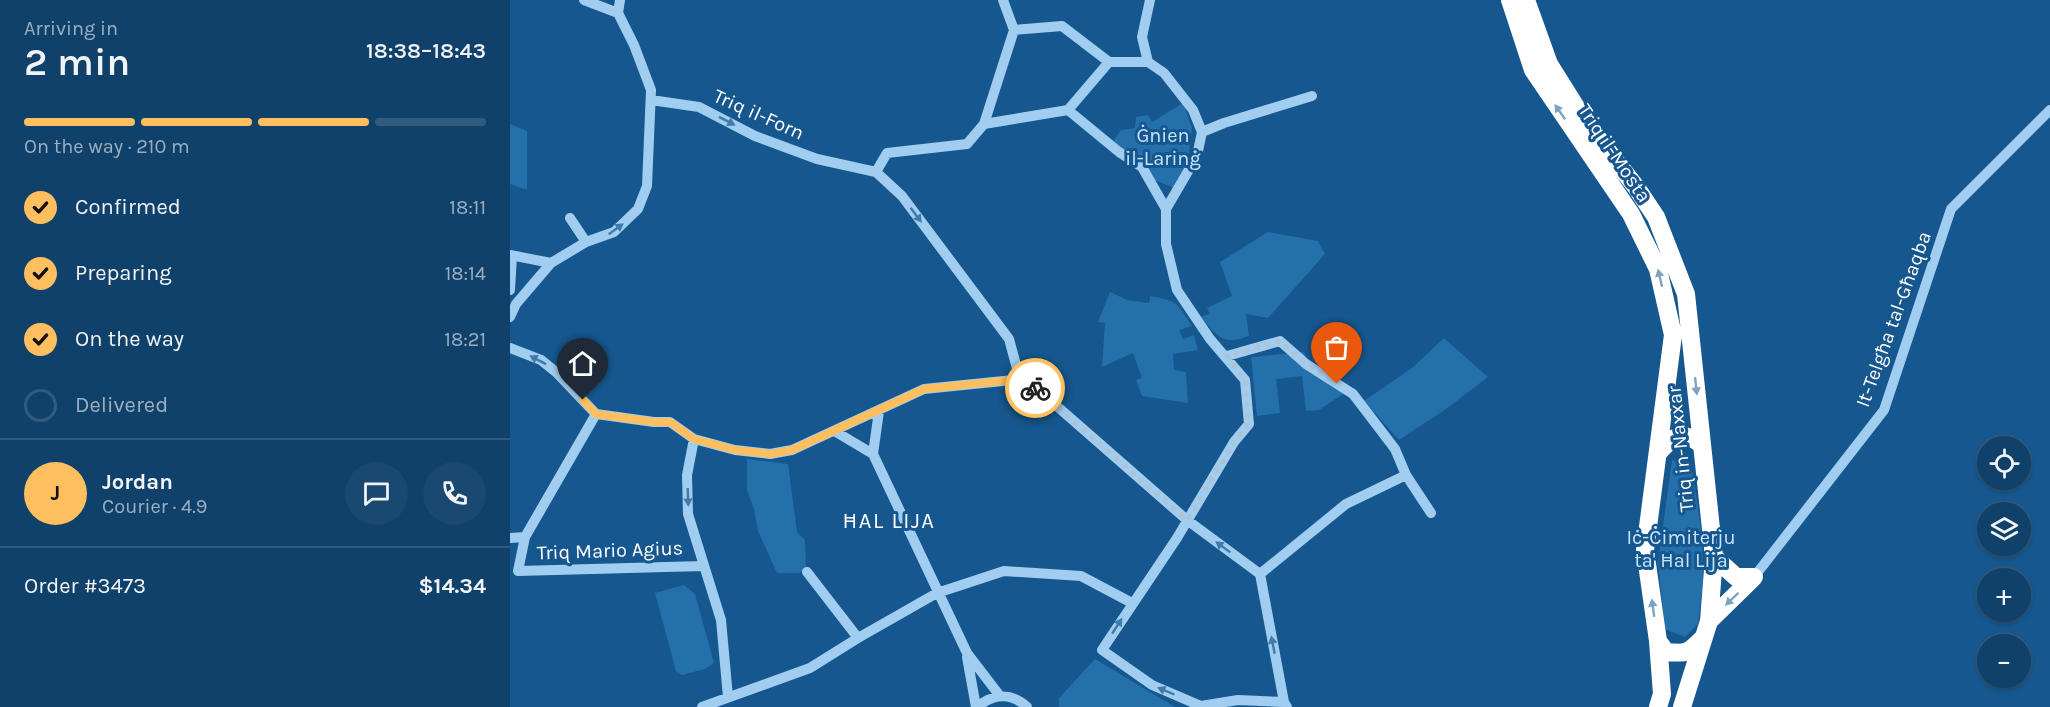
<!DOCTYPE html>
<html lang="en">
<head>
<meta charset="utf-8">
<style>
	body { margin:0; font-family:Karla,sans-serif; background:#194870; color:#f1f3f6; height:100vh; display:flex; flex-direction:column; font-size:22px; white-space:nowrap }
	* { box-sizing:border-box; margin:0 }
	p { font-size:20px; color:#9cafc1 }
	.icon { flex:none; width:33px; height:33px; fill:none; stroke:currentColor; stroke-width:2; stroke-linecap:round; stroke-linejoin:round }
	.map { position:relative; flex:1; overflow:hidden }
	.panel { display:flex; flex-direction:column; background:#10416a; width:510px }
	.panel>* { flex:none }
	.buttons { position:absolute; left:1467px; top:436px; display:grid; gap:12px }
	.buttons a { display:grid; place-items:center; width:54px; height:54px; border-radius:50%; background:#10416a; box-shadow:0 2px 4px #0004,0 0 0 2px #305a7e; font-size:30px }
	.pin { position:absolute; display:grid; place-items:center; width:51px; height:51px; color:#fff; margin:-62px -26px; border-radius:50% 50% 50% 0; rotate:-45deg; box-shadow:0 0 6px #0007 }
	.pin .icon { rotate:45deg }
	.courier { position:absolute; display:grid; place-items:center; width:60px; height:60px; margin:-30px; border:4px solid #ffbf5f; border-radius:50%; background:#fff; color:#222; box-shadow:0 2px 8px #0007 }
	.summary em { font-style:normal; font-weight:600 }
	.summary div { display:flex; flex-direction:column-reverse }
	.summary { display:flex; align-items:center; justify-content:space-between; height:102px; padding:0 24px }
	h1 { font-size:39px; font-weight:600; line-height:45px }
	.bar { display:grid; grid-template-columns:repeat(4,1fr); gap:9px 6px; align-content:center; height:72px; padding:0 24px }
	.bar i { height:8px; border-radius:4px; background:#305a7e }
	.bar .active { background:#ffbf5f }
	.bar p { grid-column:span 4 }
	.line { display:flex; align-items:center; gap:15px; padding:0 24px; border-top:2px solid #305a7e }
	.line div { flex:1 }
	.round { display:grid; place-items:center; flex:none; width:63px; height:63px; border-radius:32px; background:#194870 }
	ol { padding:0 24px; list-style:none }
	li { display:flex; align-items:center; gap:18px; height:66px }
	li p { margin-inline-start:auto }
	li .icon { padding:6px; border-radius:50%; background:#ffbf5f; color:#111; stroke-width:4 }
	li:last-child { color:#9cafc1 }
	li i { width:33px; height:33px; border:3px solid #305a7e; border-radius:50% }
	main { display:flex; flex:1; min-height:0 }
	.map>svg:first-child { display:block }
	.green { fill:#2470ab }
	.lines { fill:none; stroke-linecap:round; stroke-linejoin:round }
	.minor { stroke:#a0cdf0; stroke-width:10 }
	.highway { stroke:#fff; stroke-width:18 }
	.oneway { fill:#7ea3c1 }
	.oneway2 { fill:#3f7aab }
	.done { stroke:#adc4d7; stroke-width:6; stroke-dasharray:0 10.8 }
	.route { stroke:#ffbf5f; stroke-width:8 }
	.labels { text-anchor:middle; stroke-width:6; stroke-linejoin:round; paint-order:stroke }
	.street-label { font-size:20px; fill:#fff; stroke:#15578e }
	.park-label { font-size:20px; fill:#c6e4fc; stroke:#15578e }
	.quarter-label { font-size:22px; letter-spacing:1.5px; fill:#fff; stroke:#15578e }
</style>
</head>
<body>
<main>
<section class="panel">
<div class="summary"><div><h1>2 min</h1><p>Arriving in</p></div><em>18:38–18:43</em></div>
<div class="bar"><i class="active"></i><i class="active"></i><i class="active"></i><i></i><p>On the way · 210 m</p></div>
<ol>
<li><svg class="icon" aria-label="check" viewBox="0 0 24 24"><path d="M5 12l5 5 9-10"/></svg>Confirmed<p>18:11</p></li>
<li><svg class="icon" aria-label="check" viewBox="0 0 24 24"><path d="M5 12l5 5 9-10"/></svg>Preparing<p>18:14</p></li>
<li><svg class="icon" aria-label="check" viewBox="0 0 24 24"><path d="M5 12l5 5 9-10"/></svg>On the way<p>18:21</p></li>
<li><i></i>Delivered</li>
</ol>
<div class="line" style="height:108px"><b class="round" style="background:#ffbf5f;color:#111">J</b><div><b>Jordan</b><p>Courier · 4.9</p></div><a class="round"><svg class="icon" aria-label="chat" viewBox="0 0 24 24"><path d="M4 5h16v11H9l-5 4z"/></svg></a><a class="round"><svg class="icon" aria-label="phone" viewBox="0 0 24 24"><path d="M5 4h4l2 5-3 2q2 4 5 5l2-3 5 2v4C11 20 4 13 5 4z"/></svg></a></div>
<div class="line" style="height:78px"><div>Order #3473</div><b>$14.34</b></div>
</section>
<div class="map">
<svg width="1540" height="707" viewBox="0 0 1540 707">
	<rect width="100%" height="100%" fill="#15578e"/>
	<path class="green" d="M673,103L682,128L678,161L664,188L640,178L603,141L611,130L625,128L626,117L638,115L642,122Z
		M0,124L17,131V190L0,184Z
		M758,232L808,241L815,254L758,318L736,314L739,336C713,346 708,337 691,317L700,314L697,308L722,296L710,262Z
		M600,292L617,300L639,303L640,296C668,301 667,303 682,326L669,330L673,339L684,335L688,350L663,354L664,370L676,372L678,403L632,396L626,380L632,378L623,353L592,367L595,323L588,322Z
		M934,338L978,377L936,409L889,440L854,401L902,368Z
		M794,352L796,358L833,394L809,410L796,411L792,376L766,379L770,413L747,416L741,357Z
		M237,459L278,464L287,532L295,540L296,568L289,573H267L248,531L244,509L237,490Z
		M1162,460L1181,463L1192,535L1193,581L1188,624L1175,637L1155,629L1148,562Z
		M174,585L185,594L204,663L195,669L172,675L166,671L145,593Z
		M585,659L665,707H549V698Z"/>
	<g class="lines">
		<path class="minor" d="M74,0L108,13
			M493,0L504,30
			M638,62L654,73L683,110L692,132L687,156L656,209V244L667,290L700,339L735,380L739,424L724,442L667,538L592,650L642,685L691,706L728,700L774,702
			M638,62L632,37L640,0
			M141,100L189,107L245,136L307,159L366,172L392,196L499,339L509,376L541,401L677,520L750,574L774,702L777,707
			M558,110L609,152L632,167L656,209
			M474,124L558,110L599,62
			M692,132L714,123L802,96
			M366,172L377,153L457,144L474,124L504,30L552,26L599,62H638
			M60,218L76,242
			M0,255L41,263
			M0,290L2,256
			M0,317L6,304L41,263L76,242L104,232L128,209L137,186L141,90L124,45L108,13L110,0
			M0,348L31,360L46,372L86,414L144,422H160L184,439L225,450L260,454L282,450L414,389L514,379
			M717,356L770,341L796,364L843,394L885,449L896,475L921,513
			M86,414L15,537L8,571L193,566
			M326,432L363,454
			M184,439L177,475L178,514L211,620L218,697
			M363,454L457,653L490,696
			M363,454L369,411
			M0,538L15,537
			M297,572L348,638
			M750,574L836,504L896,475
			M1244,577L1374,410L1441,209L1540,110
			M457,657L466,707
			M192,707L300,668L348,638L427,593L494,571L571,576L622,603
			M467,707C483,694 501,692 517,707"/>
		<path class="highway" d="M1000,0L1023,70L1121,214L1148,269L1163,335L1135,550L1148,641L1152,694L1148,707
			M1016,0L1039,64L1076,123L1126,187L1146,217L1176,294L1204,557L1199,621L1172,707
			M1148,453C1163,436 1172,429 1192,445
			M1204,557L1226,577H1244
			M1199,621L1244,577
			M1148,641L1156,652C1178,654 1178,653 1194,637"/>
	</g>
	<defs><path id="oneway-solid" d="M-6-.8H1V-3.2L6.5 0L1 3.2V.8H-6Z" transform="scale(1.5)"/></defs>
	<g class="oneway">
		<use href="#oneway-solid" transform="translate(1050 112) rotate(-125)"/>
		<use href="#oneway-solid" transform="translate(1150 278) rotate(-103)"/>
		<use href="#oneway-solid" transform="translate(1186 386) rotate(84)"/>
		<use href="#oneway-solid" transform="translate(1222 599) rotate(136)"/>
		<use href="#oneway-solid" transform="translate(1143 608) rotate(-98)"/>
	</g>
	<g class="oneway2">
		<use href="#oneway-solid" transform="translate(217 121) rotate(27)"/>
		<use href="#oneway-solid" transform="translate(406 215) rotate(53)"/>
		<use href="#oneway-solid" transform="translate(106 229) rotate(-36)"/>
		<use href="#oneway-solid" transform="translate(28 360) rotate(-153)"/>
		<use href="#oneway-solid" transform="translate(178 497) rotate(88)"/>
		<use href="#oneway-solid" transform="translate(713 547) rotate(-143)"/>
		<use href="#oneway-solid" transform="translate(607 626) rotate(-57)"/>
		<use href="#oneway-solid" transform="translate(763 645) rotate(-101)"/>
		<use href="#oneway-solid" transform="translate(656 691) rotate(-157)"/>
	</g>
	<g class="lines">
		<path class="done" d="M525,388L677,520L724,442L739,424L735,380L717,356L770,341L796,364L827,384"/>
		<path class="route" d="M73,400L86,414L144,422H160L184,439L225,450L260,454L282,450L414,389L514,379L525,388"/>
	</g>
	<g class="labels">
		<g class="street-label">
			<text transform="translate(249 114) rotate(24)" y="7">Triq il-Forn</text>
			<text transform="translate(1105 153) rotate(56)" y="7">Triq il-Mosta</text>
			<text transform="translate(1383 319) rotate(-70)" y="7">It-Telgħa tal-Għaqba</text>
			<text transform="translate(1170 449) rotate(-96)" y="7">Triq in-Naxxar</text>
			<text transform="translate(100 550) rotate(-2)" y="7">Triq Mario Agius</text>
		</g>
		<g class="park-label">
			<text x="653" y="142">Ġnien<tspan x="653" dy="23">il-Larinġ</tspan></text>
			<text x="1171" y="544">Iċ-Ċimiterju<tspan x="1171" dy="23">ta' Ħal Lija</tspan></text>
		</g>
		<g class="quarter-label">
			<text x="379" y="528">ĦAL LIJA</text>
		</g>
	</g>
</svg>
<div class="buttons">
<a><svg class="icon" aria-label="locate" viewBox="0 0 24 24"><circle cx="12" cy="12" r="6"/><path d="M12 2v4M12 18v4M2 12h4M18 12h4"/></svg></a>
<a><svg class="icon" aria-label="layers" viewBox="0 0 24 24"><path d="M12 4l9 5-9 5-9-5zM3 14l9 5 9-5"/></svg></a>
<a>+</a>
<a>−</a>
</div>
<div class="pin" style="left:827px;top:384px;background:#ea580c"><svg class="icon" aria-label="bag" viewBox="0 0 24 24"><path d="M5 8h14l-1 12H6zM9 8a3 3 0 0 1 6 0"/></svg></div>
<div class="pin" style="left:73px;top:400px;background:#1f2937"><svg class="icon" aria-label="home" viewBox="0 0 24 24"><path d="M3 11l9-7 9 7M6 9v11h12V9"/></svg></div>
<div class="courier" style="left:525px;top:388px"><svg class="icon" aria-label="bike" viewBox="0 0 24 24"><circle cx="6" cy="16" r="4"/><circle cx="18" cy="16" r="4"/><path d="M6 16l4-8h5l3 8M10 8l3 8H6M13 5h3"/></svg></div>
</div>
</main>
</body>
</html>
